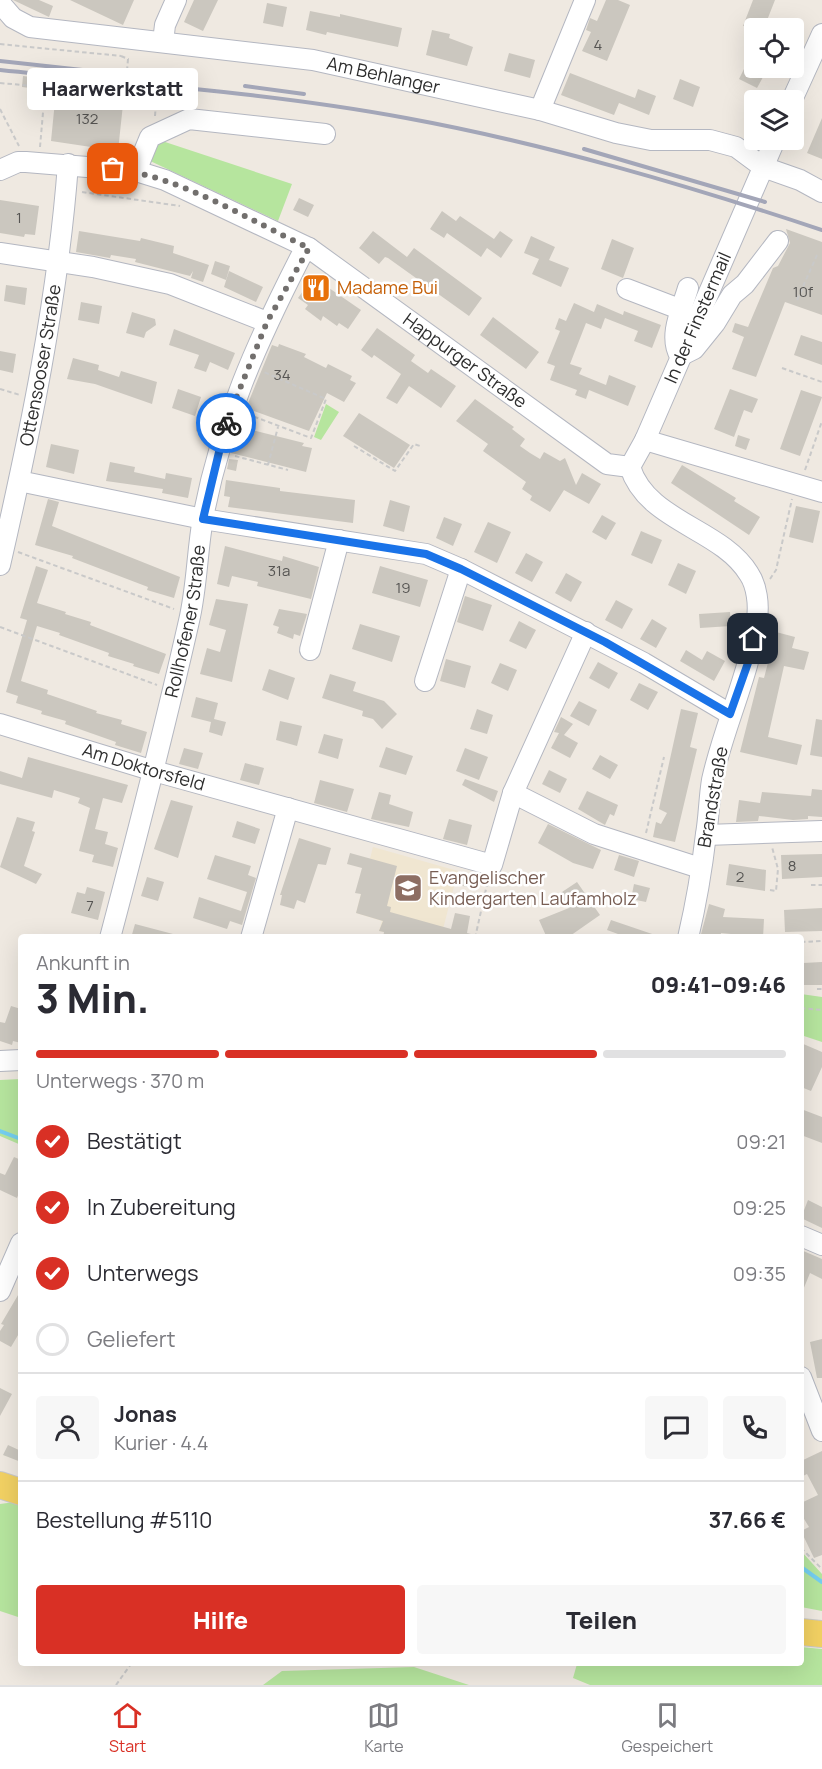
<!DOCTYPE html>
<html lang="de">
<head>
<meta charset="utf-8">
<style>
	body { margin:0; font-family:Manrope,sans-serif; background:#f7f7f7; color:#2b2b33; height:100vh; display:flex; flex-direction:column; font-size:22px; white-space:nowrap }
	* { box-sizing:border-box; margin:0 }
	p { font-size:20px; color:#7c7c81 }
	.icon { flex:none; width:33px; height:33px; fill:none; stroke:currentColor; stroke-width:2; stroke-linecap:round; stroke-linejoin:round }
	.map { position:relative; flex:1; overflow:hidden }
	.details { position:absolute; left:18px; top:934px; width:786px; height:732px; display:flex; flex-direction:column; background:#fff; border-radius:6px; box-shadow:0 6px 24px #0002 }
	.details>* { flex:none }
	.controls { position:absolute; left:744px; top:18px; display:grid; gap:12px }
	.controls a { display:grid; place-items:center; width:60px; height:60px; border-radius:6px; background:#fff; box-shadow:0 6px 24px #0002; font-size:30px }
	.pin { position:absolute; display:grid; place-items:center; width:51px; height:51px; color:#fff; margin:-26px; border-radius:12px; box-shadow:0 3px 9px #0006 }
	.courier { position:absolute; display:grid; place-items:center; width:60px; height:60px; margin:-30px; border:4px solid #1a73e8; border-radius:50%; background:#fff; color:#222; box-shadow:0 2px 8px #0007 }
	.bubble { position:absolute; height:42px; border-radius:6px; background:#fff; box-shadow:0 6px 24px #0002; font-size:20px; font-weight:800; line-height:42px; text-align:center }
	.headline em { font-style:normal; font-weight:800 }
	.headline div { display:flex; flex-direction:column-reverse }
	.headline { display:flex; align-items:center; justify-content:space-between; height:102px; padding:0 18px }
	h1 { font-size:39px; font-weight:800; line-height:45px }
	.bar { display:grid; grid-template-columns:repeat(4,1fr); gap:9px 6px; align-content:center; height:72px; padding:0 18px }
	.bar i { height:8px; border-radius:4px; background:#e1e1e2 }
	.bar .current { background:#d93025 }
	.bar p { grid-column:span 4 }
	.line { display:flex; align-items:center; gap:15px; padding:0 18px; border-top:2px solid #e1e1e2 }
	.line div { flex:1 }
	.round { display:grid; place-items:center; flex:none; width:63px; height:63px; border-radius:6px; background:#f7f7f7 }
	ol { padding:0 18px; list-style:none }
	li { display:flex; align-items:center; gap:18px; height:66px }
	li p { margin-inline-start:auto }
	li .icon { padding:6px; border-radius:50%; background:#d93025; color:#fff; stroke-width:4 }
	li:last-child { color:#7c7c81 }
	li i { width:33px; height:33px; border:3px solid #e1e1e2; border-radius:50% }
	.action { display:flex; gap:12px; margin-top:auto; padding:12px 18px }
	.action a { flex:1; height:69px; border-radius:6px; background:#d93025; color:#fff; font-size:24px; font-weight:800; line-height:69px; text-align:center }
	.action a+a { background:#f7f7f7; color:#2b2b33 }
	.dock { display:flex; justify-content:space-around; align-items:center; height:84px; border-top:2px solid #e1e1e2; background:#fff; font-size:16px; color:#7c7c81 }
	.dock a { display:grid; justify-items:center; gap:3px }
	.dock .current { color:#d93025 }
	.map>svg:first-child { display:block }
	.education { fill:#f0e6d1 }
	.green { fill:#b6e59e }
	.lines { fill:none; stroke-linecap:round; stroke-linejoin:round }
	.stream { stroke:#75cff0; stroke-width:4 }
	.building { fill:#cbc7bf }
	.minor-casing { stroke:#b4b7c1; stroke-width:22 }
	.major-casing { stroke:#c9c9c9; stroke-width:28 }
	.path { stroke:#c9c9c9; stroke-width:2; stroke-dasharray:4.5 3; stroke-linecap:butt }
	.minor { stroke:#fff; stroke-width:20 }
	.major { stroke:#f2d163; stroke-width:26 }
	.rail { stroke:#a3a6b8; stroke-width:4 }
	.done { stroke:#726f6d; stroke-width:6; stroke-dasharray:0 10.8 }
	.route { stroke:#1a73e8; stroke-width:8 }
	.labels { text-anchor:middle; stroke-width:5; stroke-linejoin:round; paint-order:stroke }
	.number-label { font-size:15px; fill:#555452 }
	.street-label { font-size:18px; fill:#2e2e2e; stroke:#fff }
	.food-label { font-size:18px; fill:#c56008; stroke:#fff; text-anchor:start }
	.education-label { font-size:18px; fill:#785e54; stroke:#fff; text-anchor:start }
</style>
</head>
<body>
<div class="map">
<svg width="822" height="1685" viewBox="0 0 822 1685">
	<rect width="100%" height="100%" fill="#efe9e1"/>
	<path class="education" d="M373,847L458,871L443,929L384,932L379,931L382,921L356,913Z"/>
	<path class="green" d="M153,138L292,184L278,221L146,159Z
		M326,404L339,412L321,440L314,437Z
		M801,994L822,997V1042L801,1035Z
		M21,1079V1145L0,1136V1080Z
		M15,1502L21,1504V1618L0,1611V1504Z
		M801,1551L822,1574V1611L801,1607Z
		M801,1647L822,1649V1685H590L573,1678L577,1664H801Z
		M414,1667L469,1685H263L282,1671Z"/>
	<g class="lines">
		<path class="stream" d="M0,1131L21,1139
			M801,1567L822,1582"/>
	</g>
	<path class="building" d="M13,0H39L53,6L49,17Z
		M70,0H134L123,25Z
		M194,0H218L203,31L184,22Z
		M606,0H618L630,5L607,61L582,51L591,32L586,30L590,18L597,21Z
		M753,0H775L764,28L743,26Z
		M267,3L287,7L283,27L263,23Z
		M310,11L340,17V14L402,28L398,47L327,32L326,35L306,30Z
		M432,30L450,34L449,38L473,47L467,66L426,55Z
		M754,49V68H768L757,88L739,79Z
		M509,53L535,60L530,78L504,71Z
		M570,73L635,98L638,89L656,96L649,115L619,103L614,115L561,95Z
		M23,76L79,83L78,91L124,95L118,151L51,141L56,91L22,87Z
		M680,79L700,87L693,107L673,99Z
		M822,118V159L807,153Z
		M299,198L314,205L308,217L293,210Z
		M0,200L39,206L35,235L25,234L24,237L0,233Z
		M442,211L456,221L460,216L494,239L500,231L513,240L501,258L487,248L481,257L447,233L444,238L430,229Z
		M786,229L822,242V315L785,302L756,377L732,369L744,337L732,332L735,323L748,327L773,268L778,266L790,243Z
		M79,231L140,241L141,238L174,246L173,253L209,265L203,282L191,278L193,271L190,276L135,262L136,259L111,255L110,258L76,252Z
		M373,231L407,257L414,248L482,298L469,316L388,258L385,257L379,264L359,248Z
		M531,236L555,247L549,260L569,268L561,287L532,274L539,259L524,253Z
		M612,239L634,248L623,278L601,269Z
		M215,261L230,266L226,280L211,274Z
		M229,271L263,287L256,302L224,287Z
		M313,277L361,310L348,329L339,323L337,326L323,316L321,321L305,309L308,305L298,298Z
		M6,285L27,288L25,305L4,301Z
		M81,302L102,306L99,324L78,320Z
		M574,303L594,312L597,304L623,315L624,311L661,325L652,348L634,341L638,331L605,318L601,329L586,323L570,364L582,368L579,374L606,385L609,375L636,386L628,406L589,390L586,399L575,395L577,390L550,380L555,366L547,363L560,331L555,329L559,318L566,321Z
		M132,312L155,319L156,325L146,332L144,338L126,333Z
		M493,317L539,352L526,369L480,335Z
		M377,328L415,355L411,361L428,373L431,369L456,386L441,408L409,386L397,404L386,398L401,374L374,355L372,358L361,350Z
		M174,329L235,353L228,370L210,362L206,372L194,368L199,355L169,345Z
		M801,335L822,342V365L794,355Z
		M279,344L306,354L304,357L326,368L328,364L352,376L350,380L356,383L344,402L327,393L309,431L246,408L272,345L278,347Z
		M0,351L16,354L13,373L0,370Z
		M73,358L99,365L98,370L119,377L121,371L157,382L152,404L95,384L67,379Z
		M178,389L201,397L195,416L172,408Z
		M730,389L758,399L752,413L744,410L734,437L714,429Z
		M801,390L822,397L800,456L780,449Z
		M475,399L514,427L512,429L525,439L520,446L530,453L540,459L544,452L560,461L565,458L576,485L582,473L601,484L589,504L564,490L550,512L530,500L532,496L522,489L526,482L483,451L488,444L456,421Z
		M359,413L410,445L394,468L343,436Z
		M199,422L209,425L205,435L196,431Z
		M244,428L304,443L302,446L312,448L306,472L231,453L238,430L243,432Z
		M738,435L750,439L746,450L735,446Z
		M51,444L79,450L74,474L46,467Z
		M229,459L238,460L236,471L227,469Z
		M110,462L135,467L134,472L165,479L166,473L192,478L188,498L162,493L163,489L106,481Z
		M682,465L736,498L734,501L760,517L749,535L671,483Z
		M226,480L280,488V491L355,500L353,523L228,507L230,497L224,496Z
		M48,499L59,502L52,526L180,577L174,598L147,590L148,587L72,558L73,556L35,545Z
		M390,500L410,506L404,532L383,526Z
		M796,506L820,511L813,543L789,537Z
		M602,515L616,523L606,540L592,532Z
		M444,517L462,524L453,546L436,538Z
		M488,522L511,532L497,563L474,552Z
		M641,531L662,540L652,564L631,555Z
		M225,546L282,561L283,556L319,567L311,599L257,586L258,582L232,576L229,587L217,584Z
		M526,553L543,562L532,582L515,573Z
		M678,563L696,571L686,594L668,585Z
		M36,566L48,570L37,603L66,612L65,614L91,622L90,625L166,654L159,674L133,666L134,664L108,656L109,653L59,635L60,633L37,626L21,681L48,690L47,694L97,711L96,713L122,720L121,724L147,732L141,753L115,745L116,742L65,724L66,721L41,714L42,711L16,703L18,696L6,692L27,620L20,618Z
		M380,566L428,580L420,607L372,593Z
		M566,573L582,582L571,602L555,593Z
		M465,596L492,605L483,631L457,622Z
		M216,599L248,604L232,682L200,674L207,648L220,652L226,630L209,625Z
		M616,600L633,609L622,629L605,620Z
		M279,609L307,614L300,636L294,634L293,639L277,633L279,627L273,625Z
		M730,612L731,626L700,628L699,614Z
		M652,619L667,628L656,648L640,639Z
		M519,621L536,630L526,649L509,641Z
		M360,624L400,636L392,662L352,649Z
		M776,632L795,637L792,648L809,652L804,670L784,666L768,737L802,745L797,765L740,752L759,677L764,678Z
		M686,650L702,660L707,651L725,661L714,681L680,661Z
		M446,659L471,666L465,688L440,681Z
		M598,662L618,673L609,689L589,678Z
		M500,663L517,670L508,691L491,683Z
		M269,669L295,678L288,700L262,690Z
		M330,674L356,682L353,691L384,701L397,714L382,729L373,719L362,716L363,711L322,698Z
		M639,683L658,692L648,710L630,700Z
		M196,697L218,703L214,719L226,722L222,736L209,732L211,722L191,717Z
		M579,701L597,710L589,726L570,716Z
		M477,709L493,715L487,734L470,729Z
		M681,709L698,713L690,747L697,749L675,842L653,837L656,822L661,824L667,813L659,809Z
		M561,717L573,724L564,735L578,743L570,758L551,748L559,733L554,732Z
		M816,719L822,720V757L810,755Z
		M280,721L302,726L297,746L276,740Z
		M324,734L343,739L338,759L318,753Z
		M386,747L413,756L406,775L379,767Z
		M184,748L203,753L198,769L179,764Z
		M465,748L488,757L479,780L456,771Z
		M600,755L618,765L610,779L592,769Z
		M28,757L128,785L122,803L103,798L95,829L108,832L105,844L118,848L113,867L92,862L94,855L79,851L90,808L78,803L80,798L54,790L52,798L0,784V771L22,778Z
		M245,763L264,768L259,785L240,780Z
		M549,770L567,779L560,793L542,784Z
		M465,779L498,791L494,802L462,785Z
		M320,780L354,789L347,812L314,803Z
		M812,789L822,790V817L808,816V819L793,820L759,816L758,821L736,822L739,800L760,803L762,792L811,796Z
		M587,791L618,805L614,816L610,814L605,825L578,809Z
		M379,792L391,795L389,804L413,812L409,827L371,819Z
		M171,800L193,806L178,858L154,849Z
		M17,817L35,822L32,831L35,832L24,866L42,874L36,884L0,867Z
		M449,819L472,825L467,845L443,839Z
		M237,821L260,829L255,844L232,837Z
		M548,824L601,850L593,869L573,863L538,843Z
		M299,838L331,848L326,865L318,864L305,903L297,900L294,909L280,905L282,895H280Z
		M350,853L397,866L387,906L391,907L390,912L451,929L455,913L470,916L467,933L471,934L470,938H383L384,932L379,931L383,921L356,913L361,894L355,893L362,868L347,864Z
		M822,854V877L782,879L781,855Z
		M215,855L251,866L248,875L256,878L242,925L230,921L227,929L193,918L199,897L241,911L247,892L207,879Z
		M619,855L639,861L634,877L614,870Z
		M729,864L766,870L765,891L726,885Z
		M458,873L470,876L467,887L455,884Z
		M147,877L164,882L158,901L141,896Z
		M577,882L600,915L567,938H547L539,920L569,908L559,894Z
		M634,884L650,888L646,902L631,899Z
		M87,887L105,892L98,920L71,913L77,892L85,894Z
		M709,904L725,909L723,917L764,919L763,938H741V935L721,933L720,938H700Z
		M822,908V931L785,932L784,910Z
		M611,920L658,936V938H617L618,934L607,930Z
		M135,924L173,934V938H131Z
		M822,962V985H804L803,963Z
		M11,1006L21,1009V1043L13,1041L12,1045L0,1041V1022L5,1023Z
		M801,1043L822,1052V1067L811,1091L801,1087Z
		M801,1109L822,1117V1143L801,1135Z
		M14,1157L21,1160V1188L17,1198L0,1190V1173L5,1175Z
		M808,1200L822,1207V1228L801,1218Z
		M801,1250L822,1259V1279L810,1273L801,1295Z
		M21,1290V1330L11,1347L0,1341V1331L4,1325L1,1324Z
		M822,1339V1378H817L810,1342Z
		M0,1388L12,1394L0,1416Z
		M8,1445L21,1451V1462L3,1455Z
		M822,1451V1555L814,1558L801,1531L809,1527L801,1514V1503L818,1495L807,1474L801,1477V1461Z"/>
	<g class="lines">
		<g class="minor-casing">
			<g id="minor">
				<path id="s1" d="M0,3L13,18L30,27L313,60L540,110L616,133L651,140H710L736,147L763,167L800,180L822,192"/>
				<path d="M163,42L165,25L176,0"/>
				<path d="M792,100L822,34"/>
				<path d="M540,110L585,0"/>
				<path id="s2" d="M0,170L18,162H26L136,171L165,180L309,248L607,464L630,467"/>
				<path d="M136,171L150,137L189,119L325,134"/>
				<path d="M0,253L93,267L170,284L267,322"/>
				<path d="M688,288C682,309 668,336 680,356L694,349L715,323L732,295L745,284L778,241"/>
				<path d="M627,289L682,310"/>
				<path d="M645,440L822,492"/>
				<path d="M630,467C647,522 721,528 749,574C757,586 759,605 757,618C750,674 724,725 712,780C709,798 709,817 706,834C702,869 696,904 688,938"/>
				<path id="s3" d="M630,467L645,440L775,140"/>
				<path d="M19,481L203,519L426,554L461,569L644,663L730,714"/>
				<path id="s4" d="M0,565C30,434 58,299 68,164"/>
				<path d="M310,650L339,540"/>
				<path d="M425,681L461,569"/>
				<path id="s5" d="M0,724L154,771L492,865L513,793L586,632"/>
				<path d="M513,793L594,834L700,868"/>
				<path d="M706,835L822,831"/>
				<path id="s6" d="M110,938C138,832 165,727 189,621C197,587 197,552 203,518C221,422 257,342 301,256L309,248"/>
				<path d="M251,938L288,808"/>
				<path d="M0,1061L21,1060"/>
				<path d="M801,1236L822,1245"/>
				<path d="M0,1291L21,1243"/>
				<path d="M801,1377L822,1431"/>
			</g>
		</g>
		<g class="major-casing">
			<path id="major" d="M0,1485L21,1492
				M801,1632L822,1634"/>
		</g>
		<path class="path" d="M0,44L121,56
			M121,56L128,59L127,71
			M0,83L45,87
			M190,104L191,94
			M0,109L19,146
			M155,116L157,90
			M40,147L46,78
			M82,192L180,206
			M797,300L817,255
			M782,368L822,382
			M0,389L20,395
			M247,414L311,438L326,399L264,372
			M354,446L395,471L414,444L420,446
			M235,456L288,470
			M268,465L278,427
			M805,470L822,421
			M18,552L174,609
			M770,579L776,570L792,499
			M0,627L157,685
			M646,833L664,757
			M811,885H822
			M770,890L776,891L778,869L772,847
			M475,938L488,880
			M801,942L822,941
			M817,989H822
			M801,1008L822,1010
			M801,1548L822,1569
			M116,1685L131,1664"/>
		<use href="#minor" class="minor"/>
		<use href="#major" class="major"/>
		<path class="rail" d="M0,61L110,73
			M0,70C135,84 272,93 406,118C547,144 686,185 822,230
			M245,86L304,94
			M584,149L765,202"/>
	</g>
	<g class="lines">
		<path class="done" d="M113,169C175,174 251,221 309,248L267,322L226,423"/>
		<path class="route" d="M226,423L203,519L426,554L461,569L605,642L730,714L748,663L753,639"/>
	</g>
	<defs>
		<g id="restaurant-square" transform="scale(1.5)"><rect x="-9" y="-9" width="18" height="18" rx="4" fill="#e8710a" stroke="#fff"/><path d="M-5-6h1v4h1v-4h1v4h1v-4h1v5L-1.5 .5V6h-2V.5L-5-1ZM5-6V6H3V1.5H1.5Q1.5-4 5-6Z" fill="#fff"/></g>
		<g id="school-square" transform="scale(1.5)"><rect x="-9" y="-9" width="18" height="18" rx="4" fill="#8d6e63" stroke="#fff"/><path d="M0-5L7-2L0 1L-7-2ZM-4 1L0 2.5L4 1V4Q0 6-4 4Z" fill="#fff"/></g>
	</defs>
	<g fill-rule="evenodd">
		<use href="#restaurant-square" x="316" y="288"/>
		<use href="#school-square" x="408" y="888"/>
	</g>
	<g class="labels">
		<g class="number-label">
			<text x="598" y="50">4</text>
			<text x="87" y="124">132</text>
			<text x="19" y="223">1</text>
			<text x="803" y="297">10f</text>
			<text x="282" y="380">34</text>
			<text x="279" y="576">31a</text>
			<text x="403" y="593">19</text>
			<text x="792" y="871">8</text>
			<text x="740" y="882">2</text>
			<text x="90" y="911">7</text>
		</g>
		<g class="street-label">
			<text dy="6" stroke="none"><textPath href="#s1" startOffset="396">Am Behlanger</textPath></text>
			<text dy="6" stroke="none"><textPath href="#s3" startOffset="164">In der Finstermail</textPath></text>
			<text dy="6" stroke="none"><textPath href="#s2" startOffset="520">Happurger Straße</textPath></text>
			<text dy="6" stroke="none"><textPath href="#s4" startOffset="204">Ottensooser Straße</textPath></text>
			<text dy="6" stroke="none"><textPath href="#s6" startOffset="326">Rollhofener Straße</textPath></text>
			<text dy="6" stroke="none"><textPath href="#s5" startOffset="150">Am Doktorsfeld</textPath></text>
			<text transform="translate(713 797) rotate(-80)" y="6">Brandstraße</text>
		</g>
		<g class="food-label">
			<text x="337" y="294">Madame Bui</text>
		</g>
		<g class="education-label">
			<text x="429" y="884">Evangelischer<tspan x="429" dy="21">Kindergarten Laufamholz</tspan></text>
		</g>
	</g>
</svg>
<div class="controls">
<a><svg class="icon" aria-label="locate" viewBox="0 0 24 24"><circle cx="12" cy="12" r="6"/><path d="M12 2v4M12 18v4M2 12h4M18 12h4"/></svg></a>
<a><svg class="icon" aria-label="layers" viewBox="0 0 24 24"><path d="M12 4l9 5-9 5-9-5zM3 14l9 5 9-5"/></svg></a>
</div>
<div class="pin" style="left:113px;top:169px;background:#ea580c"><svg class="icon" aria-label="bag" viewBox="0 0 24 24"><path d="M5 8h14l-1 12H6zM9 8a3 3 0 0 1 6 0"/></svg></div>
<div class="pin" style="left:753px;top:639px;background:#1f2937"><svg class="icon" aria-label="home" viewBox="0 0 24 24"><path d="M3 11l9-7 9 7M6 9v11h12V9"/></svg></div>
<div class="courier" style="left:226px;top:423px"><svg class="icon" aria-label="bike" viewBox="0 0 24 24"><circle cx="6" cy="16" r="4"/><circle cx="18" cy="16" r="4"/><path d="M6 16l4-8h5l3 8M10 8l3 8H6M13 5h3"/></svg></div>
<div class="bubble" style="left:27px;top:68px;width:171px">Haarwerkstatt</div>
<section class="details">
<div class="headline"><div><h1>3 Min.</h1><p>Ankunft in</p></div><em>09:41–09:46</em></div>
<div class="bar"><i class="current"></i><i class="current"></i><i class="current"></i><i></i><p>Unterwegs · 370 m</p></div>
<ol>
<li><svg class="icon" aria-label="check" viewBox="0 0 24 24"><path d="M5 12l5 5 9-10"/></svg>Bestätigt<p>09:21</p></li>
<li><svg class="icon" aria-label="check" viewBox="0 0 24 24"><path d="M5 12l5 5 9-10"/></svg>In Zubereitung<p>09:25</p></li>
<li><svg class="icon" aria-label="check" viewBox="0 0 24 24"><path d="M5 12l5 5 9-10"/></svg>Unterwegs<p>09:35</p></li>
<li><i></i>Geliefert</li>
</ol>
<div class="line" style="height:108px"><a class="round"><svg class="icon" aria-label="person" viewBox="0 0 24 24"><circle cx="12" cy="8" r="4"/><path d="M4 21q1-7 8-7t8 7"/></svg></a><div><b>Jonas</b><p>Kurier · 4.4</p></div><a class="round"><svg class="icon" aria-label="chat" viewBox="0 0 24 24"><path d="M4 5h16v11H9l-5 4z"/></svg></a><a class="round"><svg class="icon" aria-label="phone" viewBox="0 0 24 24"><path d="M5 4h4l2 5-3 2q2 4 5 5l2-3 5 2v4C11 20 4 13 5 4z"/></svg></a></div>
<div class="line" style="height:78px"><div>Bestellung #5110</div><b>37.66 €</b></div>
<div class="action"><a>Hilfe</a><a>Teilen</a></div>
</section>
</div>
<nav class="dock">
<a class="current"><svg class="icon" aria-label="home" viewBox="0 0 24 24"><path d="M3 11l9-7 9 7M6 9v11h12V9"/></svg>Start</a>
<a><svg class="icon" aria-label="map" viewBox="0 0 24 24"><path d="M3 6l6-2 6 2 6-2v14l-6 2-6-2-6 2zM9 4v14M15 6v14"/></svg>Karte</a>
<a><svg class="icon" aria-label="saved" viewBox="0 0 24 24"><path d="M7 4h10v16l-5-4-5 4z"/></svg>Gespeichert</a>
</nav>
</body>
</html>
